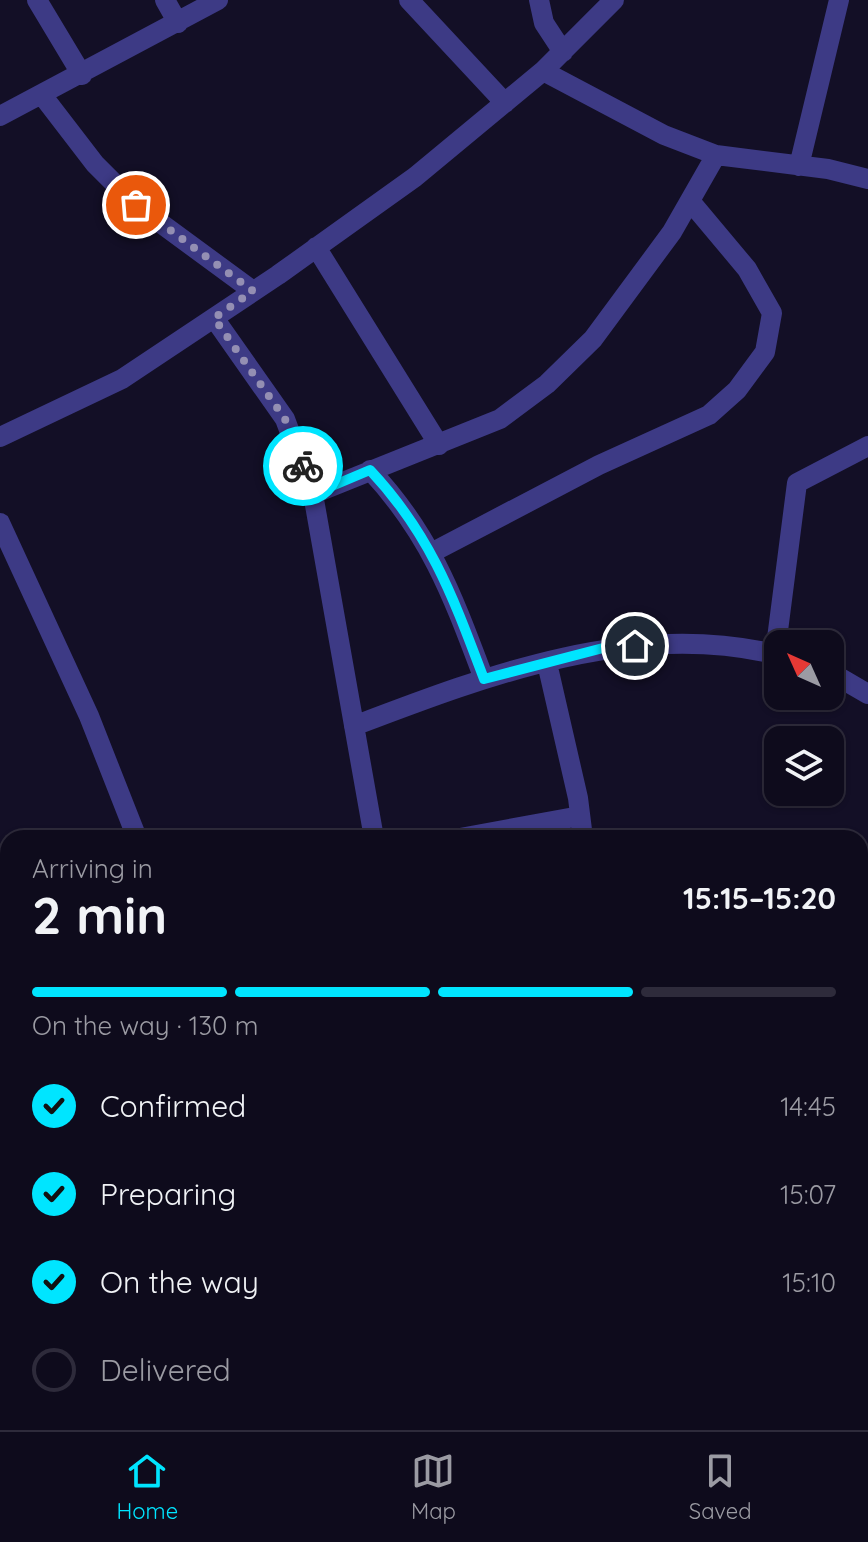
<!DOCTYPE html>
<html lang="en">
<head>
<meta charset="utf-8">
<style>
	body { margin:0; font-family:Quicksand,sans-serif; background:#1c1929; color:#f1f3f6; height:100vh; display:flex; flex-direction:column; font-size:30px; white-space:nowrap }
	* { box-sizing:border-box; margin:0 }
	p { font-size:26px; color:#9b9ba3 }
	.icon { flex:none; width:44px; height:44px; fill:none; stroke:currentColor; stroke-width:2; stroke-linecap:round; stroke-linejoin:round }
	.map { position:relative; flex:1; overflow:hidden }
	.panel { position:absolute; left:0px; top:830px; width:868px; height:600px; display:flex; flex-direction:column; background:#0e0b1c; border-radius:24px 24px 0 0; box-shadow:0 2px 6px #0004,0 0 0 2px #2e2b3b }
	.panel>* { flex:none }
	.needle { width:52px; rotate:315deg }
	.controls { position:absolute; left:764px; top:630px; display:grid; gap:16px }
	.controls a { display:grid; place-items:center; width:80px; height:80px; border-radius:16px; background:#0e0b1c; box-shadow:0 2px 6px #0004,0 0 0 2px #2e2b3b; font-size:40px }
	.pin { position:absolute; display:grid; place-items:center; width:68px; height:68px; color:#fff; margin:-34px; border:4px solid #fff; border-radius:50%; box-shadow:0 2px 8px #0007 }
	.courier { position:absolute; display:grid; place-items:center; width:80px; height:80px; margin:-40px; border:6px solid #00e5ff; border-radius:50%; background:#fff; color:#222; box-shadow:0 2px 10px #0007 }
	.overview em { font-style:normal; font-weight:700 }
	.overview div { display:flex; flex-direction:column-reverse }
	.overview { display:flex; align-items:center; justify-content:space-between; height:136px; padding:0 32px }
	h1 { font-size:52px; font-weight:700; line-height:60px }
	.bar { display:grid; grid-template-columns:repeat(4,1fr); gap:12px 8px; align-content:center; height:96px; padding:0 32px }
	.bar i { height:10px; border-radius:6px; background:#2e2b3b }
	.bar .active { background:#00e5ff }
	.bar p { grid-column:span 4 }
	ol { padding:0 32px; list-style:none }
	li { display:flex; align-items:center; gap:24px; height:88px }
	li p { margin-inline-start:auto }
	li .icon { padding:8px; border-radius:50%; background:#00e5ff; color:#111; stroke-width:4 }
	li:last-child { color:#9b9ba3 }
	li i { width:44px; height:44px; border:4px solid #2e2b3b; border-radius:50% }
	.tabs { display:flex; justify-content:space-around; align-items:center; height:112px; border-top:2px solid #2e2b3b; background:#0e0b1c; font-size:22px; color:#9b9ba3 }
	.tabs a { display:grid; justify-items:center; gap:4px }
	.tabs .active { color:#00e5ff }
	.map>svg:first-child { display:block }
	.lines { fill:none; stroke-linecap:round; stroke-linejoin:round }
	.minor { stroke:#3d3a85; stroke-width:20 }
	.done { stroke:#948fb3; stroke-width:8; stroke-dasharray:0 14.4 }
	.route { stroke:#00e5ff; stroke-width:10 }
</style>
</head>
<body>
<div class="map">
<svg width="868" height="1430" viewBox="0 0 868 1430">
	<rect width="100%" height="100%" fill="#130f26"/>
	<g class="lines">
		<path class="minor" d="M37,0L82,75
			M165,0L178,23
			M409,0L505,103
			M539,0L544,23L563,52
			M543,71L664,135L716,155L828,169L868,179
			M42,95L95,164L136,205L253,291
			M0,116L218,0
			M799,166L839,0
			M316,247L439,445
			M214,318L285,419L313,494L374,838
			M0,437L122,379L278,275L415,177L543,71L614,0
			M370,470C431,535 453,597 484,679
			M313,494L500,419L547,384L593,339L672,232L716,155
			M0,523L89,716L137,838
			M431,553L599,465L709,415L737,390L765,352L772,313L747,269L690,201
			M775,654L797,483L868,446
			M547,663L578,798L583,838
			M830,672L868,694
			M354,726C488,675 634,619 778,655
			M460,838L580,816
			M0,988L8,989
			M860,1033H868
			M0,1080L8,1107
			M0,1355L8,1359
			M150,1422L152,1430
			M593,1423L608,1430"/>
	</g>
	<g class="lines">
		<path class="done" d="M136,205L253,291L214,318L285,419L303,466"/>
		<path class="route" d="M303,466L313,494L370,470C431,535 453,597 484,679L607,647L635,646"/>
	</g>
</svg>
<div class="controls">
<a><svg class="needle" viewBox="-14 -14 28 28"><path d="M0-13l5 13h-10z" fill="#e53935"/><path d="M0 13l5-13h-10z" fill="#9b9ba3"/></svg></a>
<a><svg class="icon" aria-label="layers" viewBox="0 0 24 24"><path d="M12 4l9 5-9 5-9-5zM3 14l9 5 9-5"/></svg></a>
</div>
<div class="pin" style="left:136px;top:205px;background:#ea580c"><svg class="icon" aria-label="bag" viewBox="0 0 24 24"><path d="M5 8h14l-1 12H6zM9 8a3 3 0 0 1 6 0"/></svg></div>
<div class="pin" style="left:635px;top:646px;background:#1f2937"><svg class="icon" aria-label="home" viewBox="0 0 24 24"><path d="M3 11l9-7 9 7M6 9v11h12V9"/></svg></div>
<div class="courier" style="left:303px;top:466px"><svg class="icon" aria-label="bike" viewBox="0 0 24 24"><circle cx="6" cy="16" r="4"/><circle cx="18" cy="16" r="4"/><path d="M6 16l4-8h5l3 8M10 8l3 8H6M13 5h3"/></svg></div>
<section class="panel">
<div class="overview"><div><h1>2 min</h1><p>Arriving in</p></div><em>15:15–15:20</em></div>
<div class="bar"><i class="active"></i><i class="active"></i><i class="active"></i><i></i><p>On the way · 130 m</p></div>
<ol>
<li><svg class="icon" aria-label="check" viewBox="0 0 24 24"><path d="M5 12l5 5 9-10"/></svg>Confirmed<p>14:45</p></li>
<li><svg class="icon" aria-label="check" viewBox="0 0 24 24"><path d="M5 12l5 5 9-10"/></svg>Preparing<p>15:07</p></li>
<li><svg class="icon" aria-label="check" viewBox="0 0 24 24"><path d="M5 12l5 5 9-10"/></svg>On the way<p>15:10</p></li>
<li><i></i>Delivered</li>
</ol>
</section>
</div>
<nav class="tabs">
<a class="active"><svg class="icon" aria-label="home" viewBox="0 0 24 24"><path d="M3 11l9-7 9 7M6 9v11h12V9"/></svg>Home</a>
<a><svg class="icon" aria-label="map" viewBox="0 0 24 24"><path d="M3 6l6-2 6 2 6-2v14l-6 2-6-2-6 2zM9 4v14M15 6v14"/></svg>Map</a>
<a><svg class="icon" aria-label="saved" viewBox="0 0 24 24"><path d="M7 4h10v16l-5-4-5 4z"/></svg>Saved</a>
</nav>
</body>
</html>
